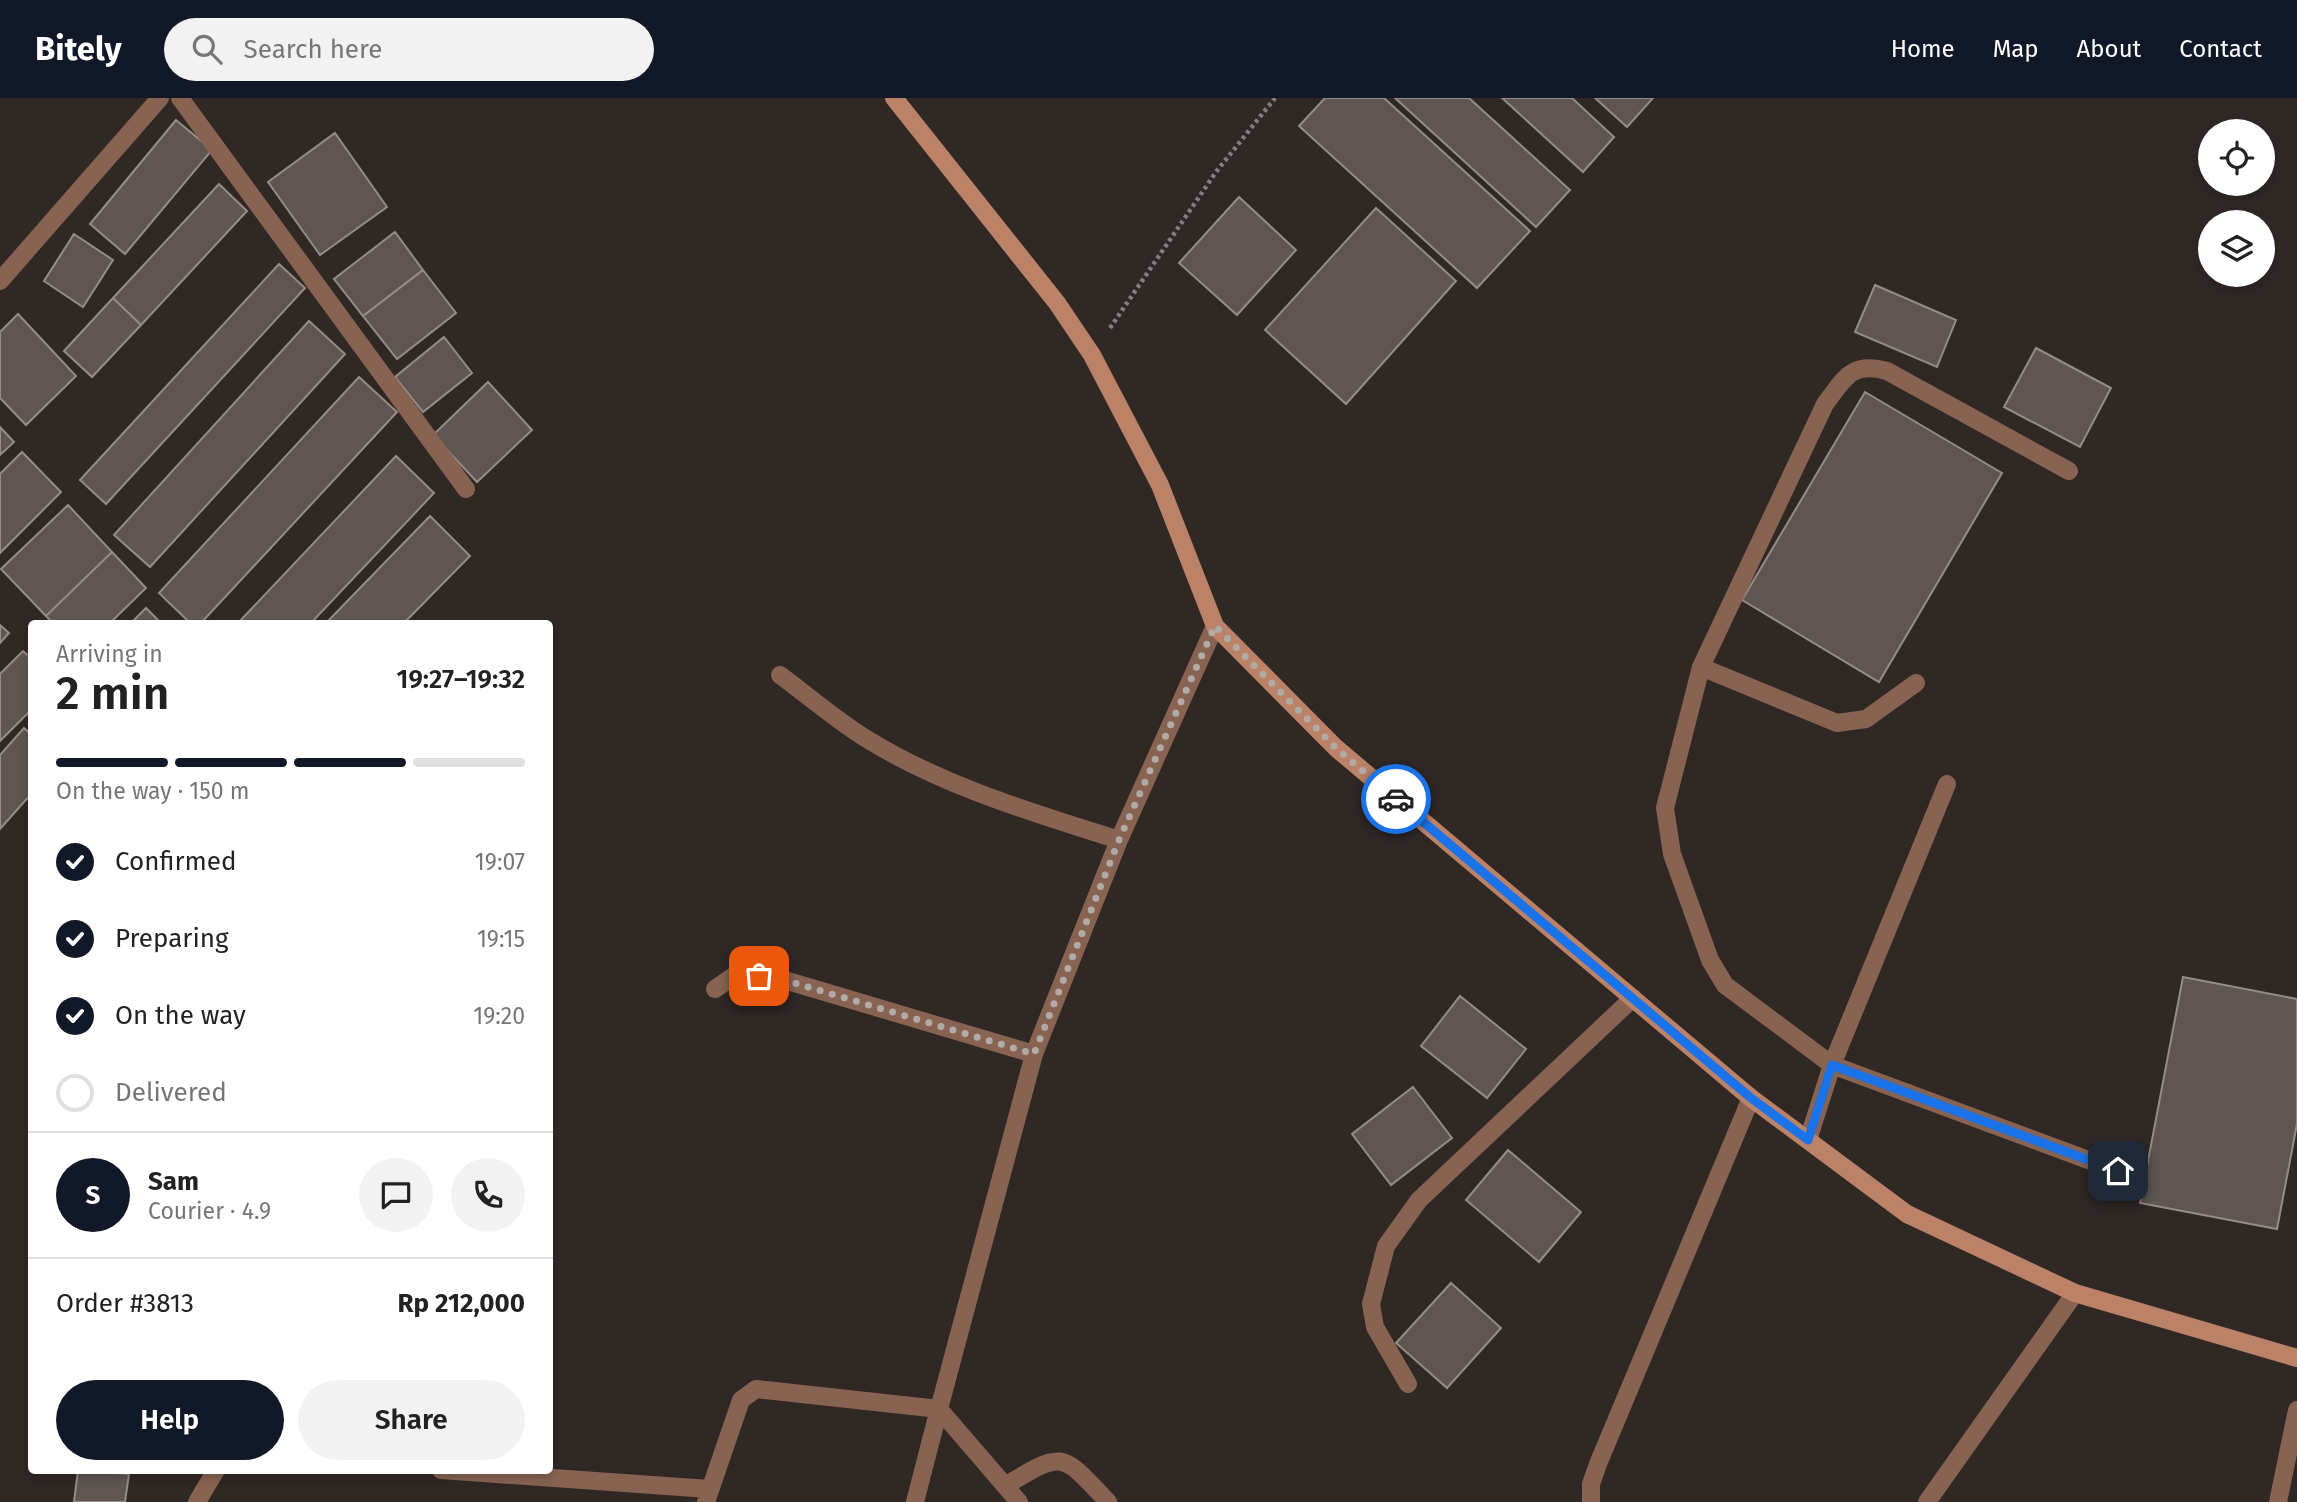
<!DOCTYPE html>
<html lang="en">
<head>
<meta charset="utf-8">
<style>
	body { margin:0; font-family:"Fira Sans",sans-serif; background:#f2f2f2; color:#222; height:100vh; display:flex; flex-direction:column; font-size:26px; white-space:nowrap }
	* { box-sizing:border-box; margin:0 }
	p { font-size:23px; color:#767676 }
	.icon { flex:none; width:38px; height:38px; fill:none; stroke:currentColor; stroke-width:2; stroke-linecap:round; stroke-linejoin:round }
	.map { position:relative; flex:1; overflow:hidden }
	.side { position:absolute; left:28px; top:522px; width:525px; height:854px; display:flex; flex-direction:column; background:#fff; border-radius:7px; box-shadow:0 4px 10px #0003 }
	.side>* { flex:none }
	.fabs { position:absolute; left:2198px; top:21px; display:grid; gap:14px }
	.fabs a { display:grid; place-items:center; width:77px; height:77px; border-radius:50%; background:#fff; box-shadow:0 4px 10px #0003; font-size:35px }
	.pin { position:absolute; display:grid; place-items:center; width:60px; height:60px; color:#fff; margin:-30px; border-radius:14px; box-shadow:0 4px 10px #0006 }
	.courier { position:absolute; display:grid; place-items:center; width:70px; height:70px; margin:-35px; border:5px solid #1a73e8; border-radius:50%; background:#fff; color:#222; box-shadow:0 2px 9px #0007 }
	.headline em { font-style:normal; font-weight:600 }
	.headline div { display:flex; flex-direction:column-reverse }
	.headline { display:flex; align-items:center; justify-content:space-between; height:119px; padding:0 28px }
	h1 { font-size:46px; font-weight:600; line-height:52px }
	.bar { display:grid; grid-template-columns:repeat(4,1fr); gap:10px 7px; align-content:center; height:84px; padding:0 28px }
	.bar i { height:9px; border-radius:5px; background:#e0e0e0 }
	.bar .active { background:#111827 }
	.bar p { grid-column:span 4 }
	.line { display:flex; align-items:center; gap:18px; padding:0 28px; border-top:2px solid #e0e0e0 }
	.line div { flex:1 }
	.round { display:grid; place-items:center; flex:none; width:74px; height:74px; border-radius:37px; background:#f2f2f2 }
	ol { padding:0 28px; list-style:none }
	li { display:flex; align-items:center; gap:21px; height:77px }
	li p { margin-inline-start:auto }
	li .icon { padding:7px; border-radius:50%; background:#111827; color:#fff; stroke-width:4 }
	li:last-child { color:#767676 }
	li i { width:38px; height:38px; border:4px solid #e0e0e0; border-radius:50% }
	.button { display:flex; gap:14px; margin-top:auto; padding:14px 28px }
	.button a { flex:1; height:80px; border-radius:42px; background:#111827; color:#fff; font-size:28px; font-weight:600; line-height:80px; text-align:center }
	.button a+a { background:#f2f2f2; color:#222 }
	header { display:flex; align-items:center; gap:42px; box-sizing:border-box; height:98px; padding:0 35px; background:#111827; color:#fff }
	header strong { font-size:33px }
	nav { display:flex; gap:38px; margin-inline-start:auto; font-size:24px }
	.search { width:490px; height:63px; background:#f2f2f2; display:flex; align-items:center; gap:18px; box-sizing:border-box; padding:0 24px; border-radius:38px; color:#767676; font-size:26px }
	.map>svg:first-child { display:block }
	.building { fill:#5f5652; stroke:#968c87; stroke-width:2 }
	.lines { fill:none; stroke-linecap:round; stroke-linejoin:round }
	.path { stroke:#857f7c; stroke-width:4.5; stroke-dasharray:3.5 3.5; stroke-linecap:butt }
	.street { stroke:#886352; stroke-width:18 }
	.secondary { stroke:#bc8267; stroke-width:18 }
	.done { stroke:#b1aba8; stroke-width:7; stroke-dasharray:0 12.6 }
	.route { stroke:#1a73e8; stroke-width:9 }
</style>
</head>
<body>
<header>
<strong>Bitely</strong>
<div class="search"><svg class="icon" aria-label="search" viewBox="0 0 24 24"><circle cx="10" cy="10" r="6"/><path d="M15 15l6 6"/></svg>Search here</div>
<nav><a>Home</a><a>Map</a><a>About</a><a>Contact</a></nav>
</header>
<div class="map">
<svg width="2297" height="1404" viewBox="0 0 2297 1404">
	<rect width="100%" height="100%" fill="#302825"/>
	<path class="building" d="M1325,0H1384L1530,133L1477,190L1299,28Z
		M1395,0H1469L1570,92L1536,129Z
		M1502,0H1572L1614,39L1583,74Z
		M1595,0H1653L1627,29Z
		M176,22L212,52L125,156L90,126Z
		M335,35L387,109L320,157L268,84Z
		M219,86L247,113L141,227L113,200Z
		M1239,99L1296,152L1237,217L1179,165Z
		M1376,110L1456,183L1346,306L1265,232Z
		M395,134L423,172L363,218L334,181Z
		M74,136L113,162L83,209L44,183Z
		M279,166L305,190L106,406L80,382Z
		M423,172L456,215L397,261L363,218Z
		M1875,187L1956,222L1937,269L1855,234Z
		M113,200L141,227L92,279L64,253Z
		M18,216L76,278L26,327L0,300V234Z
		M309,223L345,256L150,469L114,437Z
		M444,239L472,275L423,314L395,279Z
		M2036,250L2111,290L2080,349L2004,309Z
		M359,279L397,314L201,525H190L159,495Z
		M488,284L532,332L477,384L433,337Z
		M1865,294L2002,375L1879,584L1742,502Z
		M0,329L14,344L0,357Z
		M22,354L61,394L0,455V376Z
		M396,358L434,395L311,525H238Z
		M68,407L112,454L46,518L1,471Z
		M430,418L470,458L404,525H326Z
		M112,454L146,490L110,525H53L46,518Z
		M146,510L161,525H131Z
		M0,527L9,535L0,545Z
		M23,553L32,561V611L0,643V576Z
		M24,630L32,637V695L0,731V657Z
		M2183,879L2297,901V1026L2277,1131L2140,1105Z
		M1460,898L1526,951L1487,1000L1421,948Z
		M1413,989L1452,1040L1391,1087L1352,1036Z
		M1508,1052L1581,1114L1539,1164L1466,1102Z
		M1451,1185L1501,1230L1447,1290L1396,1245Z
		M78,1372L129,1376L125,1404H74Z"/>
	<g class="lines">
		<path class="path" d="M1110,230L1216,74L1275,0"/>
		<path class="street" d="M180,0L466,391
			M0,183L160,0
			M2069,373L1887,273C1851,263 1845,280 1825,306L1701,569L1665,710L1672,756L1710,862L1725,887L1832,967L2118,1073
			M1701,569L1837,625L1866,621L1916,585
			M780,577C807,597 834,620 862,638C941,688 1031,714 1119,742
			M715,891L738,875L781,881L1034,956
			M1808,1042L1832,967L1947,686
			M1408,1286L1375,1229L1371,1206L1386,1148L1419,1102L1633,900
			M441,1372L709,1391
			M1005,1388C1064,1352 1061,1354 1108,1404
			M197,1404L216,1372
			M706,1404L741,1302L756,1291L939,1311L915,1404
			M1019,1404L939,1311L1034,956L1119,742L1215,528
			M1591,1404V1386L1598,1366L1751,1000
			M1927,1404L2075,1195
			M2278,1404L2297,1312"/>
		<path class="secondary" d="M894,0L1057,205L1092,257L1160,387L1215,528L1336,650L1751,1000L1907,1116L2075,1195L2297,1260"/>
	</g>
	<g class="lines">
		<path class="done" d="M759,878L781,881L1034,956L1119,742L1215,528L1336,650L1396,701"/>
		<path class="route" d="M1396,701L1751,1000L1808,1042L1832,967L2118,1073"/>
	</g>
</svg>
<div class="fabs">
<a><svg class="icon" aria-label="locate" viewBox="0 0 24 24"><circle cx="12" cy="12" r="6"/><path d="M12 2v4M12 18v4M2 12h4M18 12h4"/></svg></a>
<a><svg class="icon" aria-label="layers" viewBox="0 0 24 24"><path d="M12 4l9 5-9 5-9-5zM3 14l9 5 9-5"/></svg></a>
</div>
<div class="pin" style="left:759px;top:878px;background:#ea580c"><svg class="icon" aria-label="bag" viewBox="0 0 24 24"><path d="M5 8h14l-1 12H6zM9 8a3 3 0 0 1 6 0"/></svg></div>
<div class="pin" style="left:2118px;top:1073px;background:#1f2937"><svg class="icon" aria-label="home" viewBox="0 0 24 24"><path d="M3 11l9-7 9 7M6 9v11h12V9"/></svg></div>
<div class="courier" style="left:1396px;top:701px"><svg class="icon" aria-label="car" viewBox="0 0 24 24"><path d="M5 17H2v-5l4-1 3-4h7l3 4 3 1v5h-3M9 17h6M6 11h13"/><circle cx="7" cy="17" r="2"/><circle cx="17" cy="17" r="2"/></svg></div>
<section class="side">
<div class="headline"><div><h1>2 min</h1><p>Arriving in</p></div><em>19:27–19:32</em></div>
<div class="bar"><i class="active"></i><i class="active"></i><i class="active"></i><i></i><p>On the way · 150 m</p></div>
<ol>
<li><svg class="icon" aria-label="check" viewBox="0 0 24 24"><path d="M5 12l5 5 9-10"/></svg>Confirmed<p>19:07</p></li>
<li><svg class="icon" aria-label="check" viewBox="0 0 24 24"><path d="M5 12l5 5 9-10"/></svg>Preparing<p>19:15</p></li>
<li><svg class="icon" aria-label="check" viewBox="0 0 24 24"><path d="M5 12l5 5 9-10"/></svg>On the way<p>19:20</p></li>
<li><i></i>Delivered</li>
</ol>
<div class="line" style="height:126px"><b class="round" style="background:#111827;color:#fff">S</b><div><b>Sam</b><p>Courier · 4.9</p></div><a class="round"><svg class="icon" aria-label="chat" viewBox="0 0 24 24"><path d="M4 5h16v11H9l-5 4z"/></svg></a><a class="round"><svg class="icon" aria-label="phone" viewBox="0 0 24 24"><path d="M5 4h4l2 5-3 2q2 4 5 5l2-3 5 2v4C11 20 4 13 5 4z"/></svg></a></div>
<div class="line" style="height:91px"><div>Order #3813</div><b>Rp 212,000</b></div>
<div class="button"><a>Help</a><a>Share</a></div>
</section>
</div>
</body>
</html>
